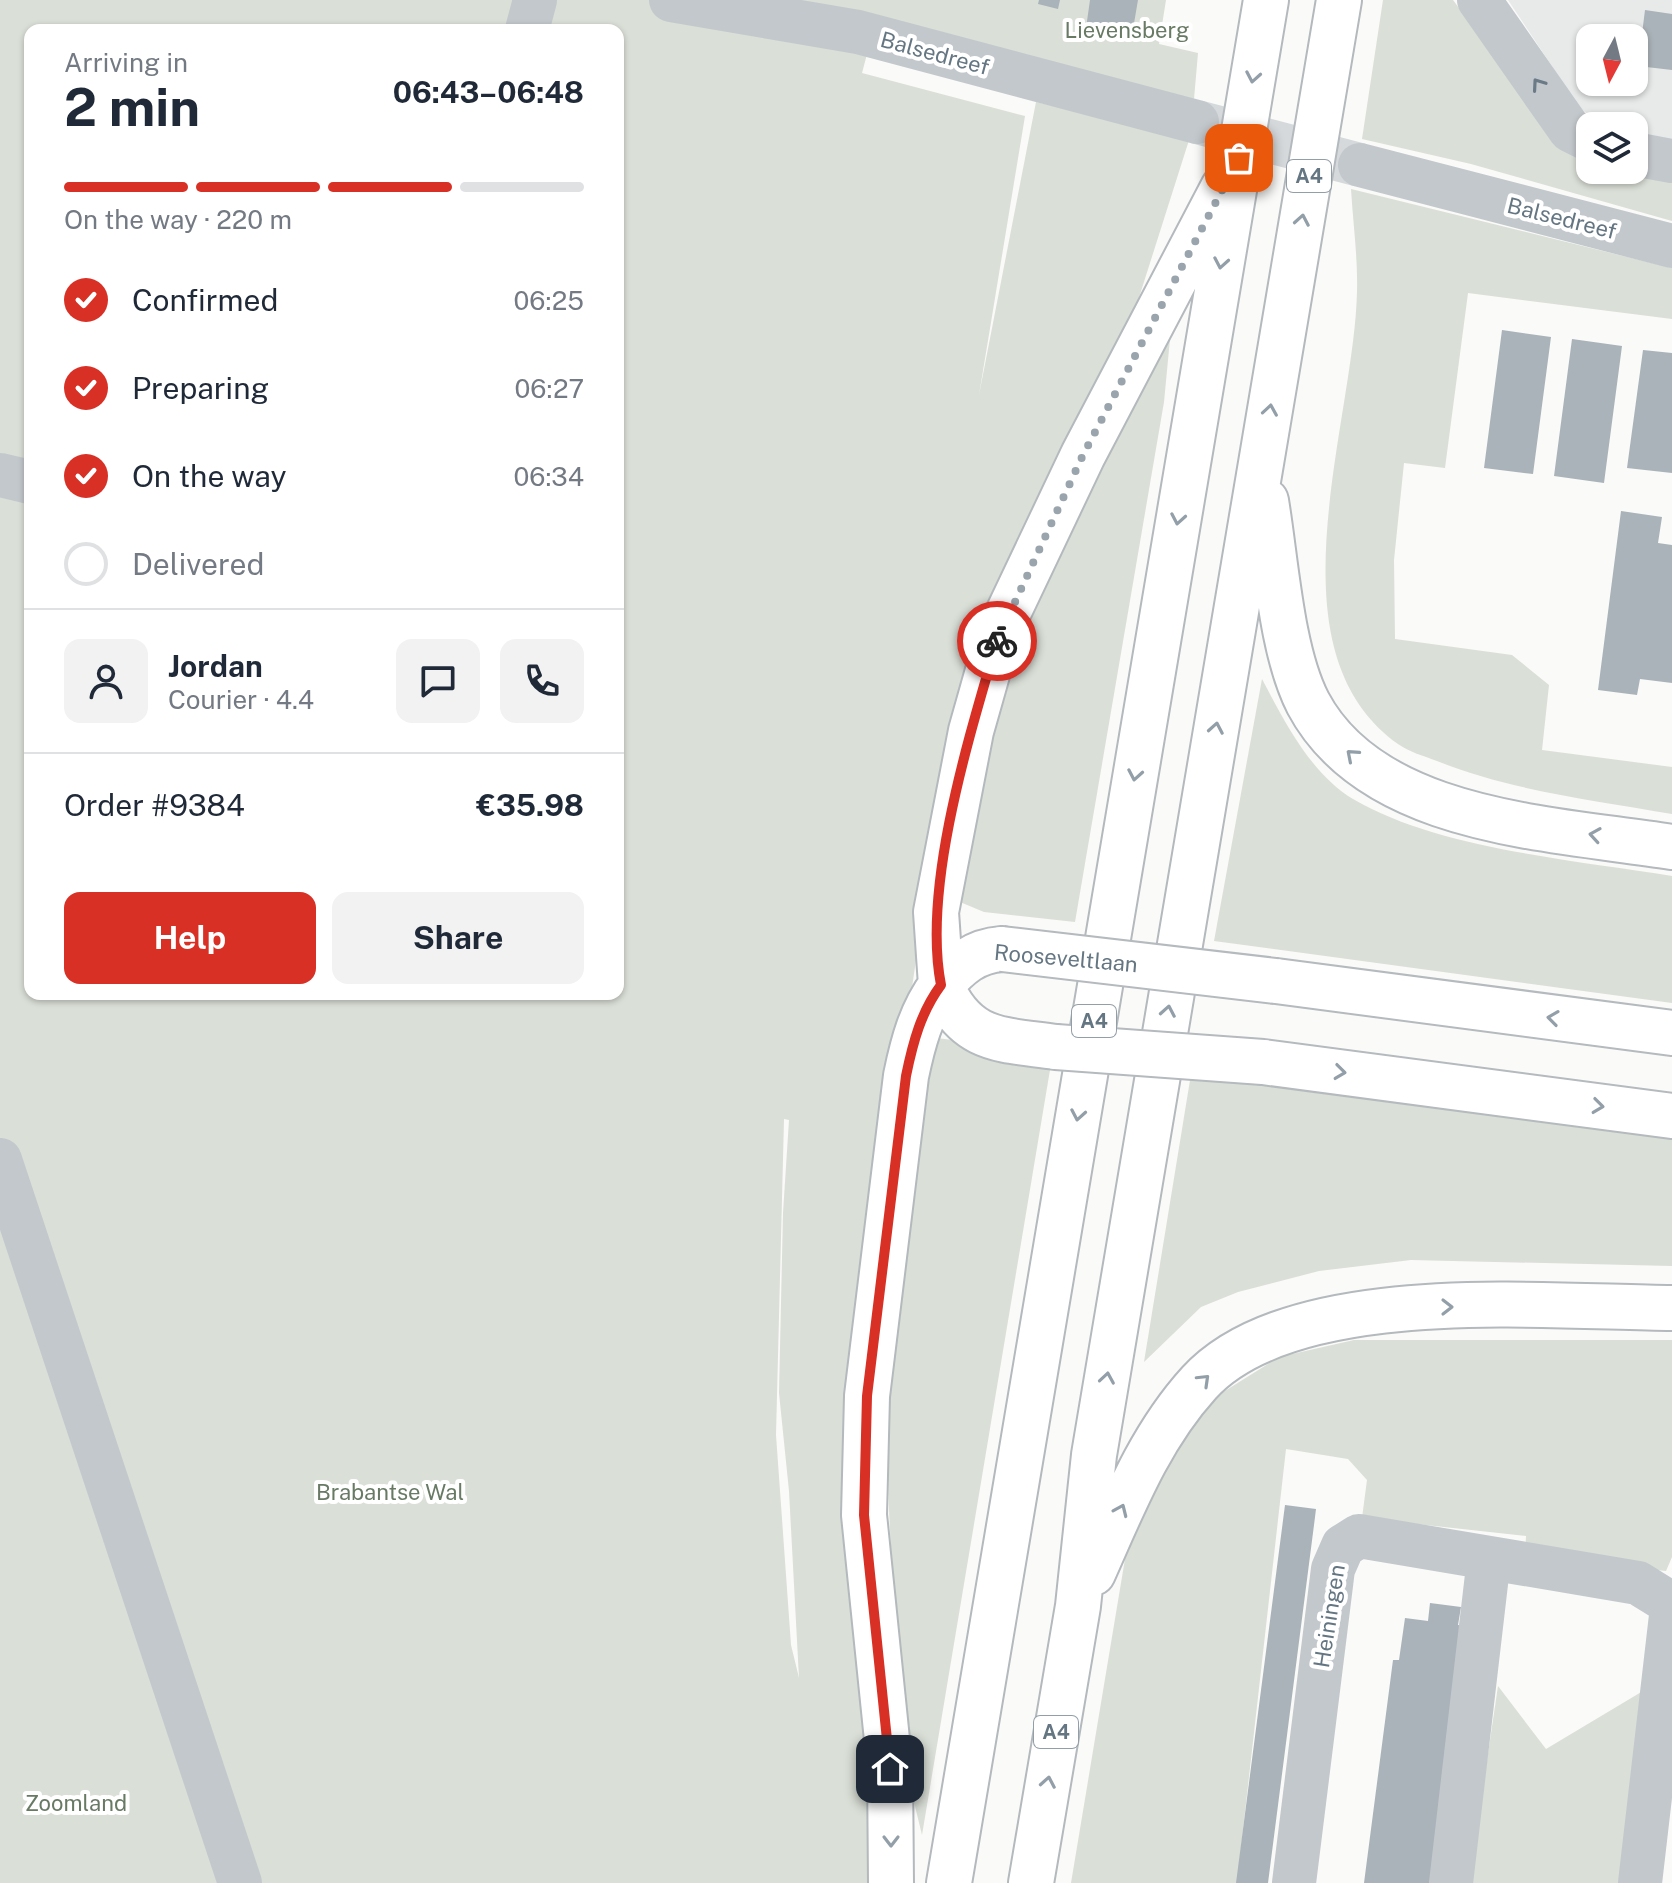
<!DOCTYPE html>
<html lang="en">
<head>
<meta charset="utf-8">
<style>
	body { margin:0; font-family:"Public Sans",sans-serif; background:#f2f2f3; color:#1f2937; height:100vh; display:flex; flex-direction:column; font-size:30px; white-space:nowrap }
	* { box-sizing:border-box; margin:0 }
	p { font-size:26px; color:#747a83 }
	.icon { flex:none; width:44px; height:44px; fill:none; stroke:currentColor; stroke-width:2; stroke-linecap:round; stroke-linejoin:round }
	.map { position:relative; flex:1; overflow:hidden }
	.details { position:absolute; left:24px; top:24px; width:600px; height:976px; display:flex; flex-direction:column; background:#fff; border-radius:16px; box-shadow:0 2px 6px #0004 }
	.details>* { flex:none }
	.needle { width:52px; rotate:187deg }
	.controls { position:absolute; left:1576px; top:24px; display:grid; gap:16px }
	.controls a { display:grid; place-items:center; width:72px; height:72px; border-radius:16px; background:#fff; box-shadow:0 2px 6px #0004; font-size:40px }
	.pin { position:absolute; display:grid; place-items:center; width:68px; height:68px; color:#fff; margin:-34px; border-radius:16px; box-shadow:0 4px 12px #0006 }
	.courier { position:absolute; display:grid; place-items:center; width:80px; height:80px; margin:-40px; border:6px solid #d93025; border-radius:50%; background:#fff; color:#222; box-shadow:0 2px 10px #0007 }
	.overview em { font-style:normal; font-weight:700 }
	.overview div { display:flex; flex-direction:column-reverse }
	.overview { display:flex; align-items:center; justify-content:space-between; height:136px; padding:0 40px }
	h1 { font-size:52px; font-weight:700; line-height:60px }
	.bar { display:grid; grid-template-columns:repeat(4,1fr); gap:12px 8px; align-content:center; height:96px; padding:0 40px }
	.bar i { height:10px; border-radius:6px; background:#e0e1e3 }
	.bar .selected { background:#d93025 }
	.bar p { grid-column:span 4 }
	.line { display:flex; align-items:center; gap:20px; padding:0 40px; border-top:2px solid #e0e1e3 }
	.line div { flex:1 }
	.round { display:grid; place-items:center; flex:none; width:84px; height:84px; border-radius:16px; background:#f2f2f3 }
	ol { padding:0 40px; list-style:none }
	li { display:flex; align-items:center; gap:24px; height:88px }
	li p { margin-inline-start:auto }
	li .icon { padding:8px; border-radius:50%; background:#d93025; color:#fff; stroke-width:4 }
	li:last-child { color:#747a83 }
	li i { width:44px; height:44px; border:4px solid #e0e1e3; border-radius:50% }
	.cta { display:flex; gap:16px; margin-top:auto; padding:16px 40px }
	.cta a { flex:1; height:92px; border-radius:16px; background:#d93025; color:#fff; font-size:32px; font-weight:700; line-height:92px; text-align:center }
	.cta a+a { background:#f2f2f3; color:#1f2937 }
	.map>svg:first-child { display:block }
	.built { fill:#e8e9e9; fill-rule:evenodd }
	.green { fill:#dadfd7; fill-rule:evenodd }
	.building { fill:#aab3b9 }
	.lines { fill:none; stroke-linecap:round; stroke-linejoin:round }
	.minor-tunnel { stroke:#d5d9db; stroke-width:44; stroke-dasharray:44 22; stroke-linecap:butt }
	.major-casing { stroke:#b5babe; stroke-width:48 }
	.highway-casing { stroke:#b4b9bd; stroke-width:48 }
	.minor { stroke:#c3c8cc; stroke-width:44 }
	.major { stroke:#fff; stroke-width:44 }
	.highway { stroke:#fff; stroke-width:44 }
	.major-bridge-casing { stroke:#b5babe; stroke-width:48; stroke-linecap:butt }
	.major-bridge { stroke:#fff; stroke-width:44 }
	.oneway { stroke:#939fa8 }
	.oneway2 { stroke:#6a7a87 }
	.done { stroke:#99a4ac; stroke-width:8; stroke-dasharray:0 14.4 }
	.route { stroke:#d93025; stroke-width:10 }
	.labels { text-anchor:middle; stroke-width:8; stroke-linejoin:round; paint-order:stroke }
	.shield { fill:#fff; stroke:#939fa8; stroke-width:2 }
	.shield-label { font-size:20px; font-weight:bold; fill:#657683 }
	.park-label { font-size:22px; fill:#687a64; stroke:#fff }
	.street-label { font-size:22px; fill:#657683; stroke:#fff }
</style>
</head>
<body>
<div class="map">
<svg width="1672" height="1883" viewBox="0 0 1672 1883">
	<rect width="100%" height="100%" fill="#fafaf8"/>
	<path class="built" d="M1508,0H1672V142L1634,134V126H1613L1581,110ZM1590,38H1634V82H1590Z"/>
	<path class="green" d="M0,0H1166L1159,44L1198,53L1194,99L876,20L862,73L1025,116L979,395L1036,102L1190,137L1129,329L927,885L880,1206L874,1883H0ZM30,30H618V994H30ZM784,1119L789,1120L783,1213L779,1393L789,1491L799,1678L791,1645L776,1435Z
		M1383,0H1453L1536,112L1590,158V170H1631L1672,176V221L1471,164L1362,139Z
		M1351,189L1672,268V319L1468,293L1445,468L1404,463L1394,560L1395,639L1512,655L1549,685L1542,750L1672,767V814C1593,800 1512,791 1437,761C1424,756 1409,752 1398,744C1266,650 1354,425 1357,292C1358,258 1353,223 1351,189Z
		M1170,339L1164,402L1075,922L984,912L960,902L998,685L1137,383Z
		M1262,679C1284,721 1311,774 1353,799C1438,849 1575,860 1672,876V1003L1214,941Z
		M936,1038L1053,1052L922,1835L914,1802C903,1676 884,1546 889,1419C893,1295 914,1161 936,1038Z
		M1192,1068L1672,1127V1266L1411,1260L1319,1271L1238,1292L1201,1307L1144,1362Z
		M1354,1340H1672V1557L1666,1571L1525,1556L1526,1536L1362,1518L1367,1480L1348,1459L1286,1449L1237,1883H1071L1132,1517L1164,1448L1220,1394L1279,1357Z
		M1498,1686L1546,1749L1648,1688L1624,1883H1469Z"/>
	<path class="building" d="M1039,0H1060L1058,9L1038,4Z
		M1090,0H1138L1132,35L1086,28Z
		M1645,10L1672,14V70L1638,66Z
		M1502,330L1551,337L1533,474L1484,468Z
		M1572,339L1622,346L1604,483L1554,476Z
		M1643,350L1672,353V473L1627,468Z
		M1621,511L1662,517L1658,543L1672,545V683L1640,679L1637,695L1598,690Z
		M1285,1505L1316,1509L1314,1525L1268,1883H1236Z
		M1430,1603L1461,1607L1458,1625L1465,1626L1431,1883H1364L1393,1660H1399L1405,1618L1428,1621Z"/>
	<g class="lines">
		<path class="minor-tunnel" d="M1197,122L1360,165"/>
		<g class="major-casing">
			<path id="major" d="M1002,949C974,951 959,965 941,985C966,1043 1001,1039 1056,1047
				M1276,981L1672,1033
				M1263,1062L1672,1116"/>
		</g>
		<g class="highway-casing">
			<path id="highway" d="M1266,501C1276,560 1281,651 1308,703C1372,824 1553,828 1672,847
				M1093,1573C1123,1506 1149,1438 1199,1383C1291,1282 1544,1307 1672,1308
				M891,1883L890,1769L864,1515L867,1396L906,1076C913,1042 921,1012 941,985L936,912L971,731L999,632L1083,455L1223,188
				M949,1883L1266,0
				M1031,1883L1078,1606L1094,1455L1339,0"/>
		</g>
		<path class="minor" d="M671,0L858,32L1197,122
			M1479,0L1570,130L1590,140
			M527,30L535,0
			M1634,154L1672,161
			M1360,165L1672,246
			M0,475L30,482
			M0,1160L240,1883
			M1294,1883L1333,1569L1343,1546L1359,1536L1638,1583L1672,1604
			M1451,1883L1489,1558
			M1640,1883L1672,1607"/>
		<use href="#major" class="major"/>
		<use href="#highway" class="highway"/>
		<g class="major-bridge-casing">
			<path id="major-bridge" d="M1002,949L1276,981
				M1056,1047L1263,1062"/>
		</g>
		<use href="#major-bridge" class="major-bridge"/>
	</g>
	<defs><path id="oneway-chevron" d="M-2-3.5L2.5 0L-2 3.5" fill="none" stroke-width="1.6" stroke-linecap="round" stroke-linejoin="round" transform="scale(2)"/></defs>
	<g class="oneway">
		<use href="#oneway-chevron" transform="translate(1253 77) rotate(100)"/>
		<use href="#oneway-chevron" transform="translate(1302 220) rotate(-80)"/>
		<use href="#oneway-chevron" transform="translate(1221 263) rotate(100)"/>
		<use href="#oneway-chevron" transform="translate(1270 410) rotate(-81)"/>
		<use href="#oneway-chevron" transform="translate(1178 519) rotate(100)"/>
		<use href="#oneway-chevron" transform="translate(1216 728) rotate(-80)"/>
		<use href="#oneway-chevron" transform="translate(1352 755) rotate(-139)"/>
		<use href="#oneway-chevron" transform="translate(1135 775) rotate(100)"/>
		<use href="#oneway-chevron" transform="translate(1595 835) rotate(-171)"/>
		<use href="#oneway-chevron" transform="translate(1168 1011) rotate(-80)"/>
		<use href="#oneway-chevron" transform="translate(1553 1018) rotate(-172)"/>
		<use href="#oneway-chevron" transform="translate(1340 1072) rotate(7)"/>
		<use href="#oneway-chevron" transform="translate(1598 1106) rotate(7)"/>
		<use href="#oneway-chevron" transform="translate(1078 1115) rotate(100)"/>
		<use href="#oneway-chevron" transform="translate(1447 1307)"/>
		<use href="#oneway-chevron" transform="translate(1107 1378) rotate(-81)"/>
		<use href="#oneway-chevron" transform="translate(1204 1380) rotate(-44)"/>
		<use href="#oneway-chevron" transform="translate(1121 1510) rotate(-66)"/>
		<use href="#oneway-chevron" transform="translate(1048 1782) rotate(-80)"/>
		<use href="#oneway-chevron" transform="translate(891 1841) rotate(90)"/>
	</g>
	<use class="oneway2" href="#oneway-chevron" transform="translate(1538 84) rotate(-125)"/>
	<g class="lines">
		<path class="done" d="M997,641L1083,455L1239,158"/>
		<path class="route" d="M890,1769L864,1515L867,1396L906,1076C913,1042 921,1012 941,985C922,887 969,737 997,641"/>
	</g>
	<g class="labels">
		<g class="shield">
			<rect x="1287" y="160" width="44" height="32" rx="6"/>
			<rect x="1072" y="1005" width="44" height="32" rx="6"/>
			<rect x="1034" y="1716" width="44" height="32" rx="6"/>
		</g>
		<g class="shield-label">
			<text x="1309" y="183">A4</text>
			<text x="1094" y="1028">A4</text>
			<text x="1056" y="1739">A4</text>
		</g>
		<g class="park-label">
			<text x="1127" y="38">Lievensberg</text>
			<text x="390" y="1500">Brabantse Wal</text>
			<text x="76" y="1811">Zoomland</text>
		</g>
		<g class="street-label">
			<text transform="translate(935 53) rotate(15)" y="8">Balsedreef</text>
			<text transform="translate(1562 218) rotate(14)" y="8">Balsedreef</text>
			<text transform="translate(1066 958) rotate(5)" y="8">Rooseveltlaan</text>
			<text transform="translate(1329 1616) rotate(-81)" y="8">Heiningen</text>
		</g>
	</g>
</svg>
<div class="controls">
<a><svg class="needle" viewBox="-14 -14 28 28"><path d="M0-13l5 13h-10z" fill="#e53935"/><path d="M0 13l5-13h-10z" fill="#747a83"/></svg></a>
<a><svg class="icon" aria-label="layers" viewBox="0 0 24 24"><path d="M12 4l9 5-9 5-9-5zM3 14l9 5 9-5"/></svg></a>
</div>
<div class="pin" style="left:1239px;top:158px;background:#ea580c"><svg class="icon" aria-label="bag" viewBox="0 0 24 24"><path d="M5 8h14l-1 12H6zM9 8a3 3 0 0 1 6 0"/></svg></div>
<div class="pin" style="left:890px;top:1769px;background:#1f2937"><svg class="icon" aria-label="home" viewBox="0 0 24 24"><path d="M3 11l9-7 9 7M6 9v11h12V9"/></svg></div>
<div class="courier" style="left:997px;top:641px"><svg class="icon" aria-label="bike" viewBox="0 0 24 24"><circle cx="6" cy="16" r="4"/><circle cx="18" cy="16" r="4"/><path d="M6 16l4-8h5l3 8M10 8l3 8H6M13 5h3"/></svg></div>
<section class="details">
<div class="overview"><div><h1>2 min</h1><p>Arriving in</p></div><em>06:43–06:48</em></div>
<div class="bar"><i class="selected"></i><i class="selected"></i><i class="selected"></i><i></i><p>On the way · 220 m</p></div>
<ol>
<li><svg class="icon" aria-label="check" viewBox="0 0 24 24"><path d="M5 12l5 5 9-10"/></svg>Confirmed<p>06:25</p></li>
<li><svg class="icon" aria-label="check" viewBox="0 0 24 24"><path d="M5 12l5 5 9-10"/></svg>Preparing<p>06:27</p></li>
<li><svg class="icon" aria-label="check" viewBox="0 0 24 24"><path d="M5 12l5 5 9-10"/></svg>On the way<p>06:34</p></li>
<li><i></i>Delivered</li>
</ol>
<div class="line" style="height:144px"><a class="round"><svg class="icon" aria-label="person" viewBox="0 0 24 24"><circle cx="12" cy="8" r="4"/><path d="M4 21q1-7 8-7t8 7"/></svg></a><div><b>Jordan</b><p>Courier · 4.4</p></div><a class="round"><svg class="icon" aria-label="chat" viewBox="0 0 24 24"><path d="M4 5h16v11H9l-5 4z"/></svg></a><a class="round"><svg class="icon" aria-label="phone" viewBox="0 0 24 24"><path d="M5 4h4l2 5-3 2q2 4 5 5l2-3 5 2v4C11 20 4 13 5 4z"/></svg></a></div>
<div class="line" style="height:104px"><div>Order #9384</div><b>€35.98</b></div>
<div class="cta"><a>Help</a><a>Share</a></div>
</section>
</div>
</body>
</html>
